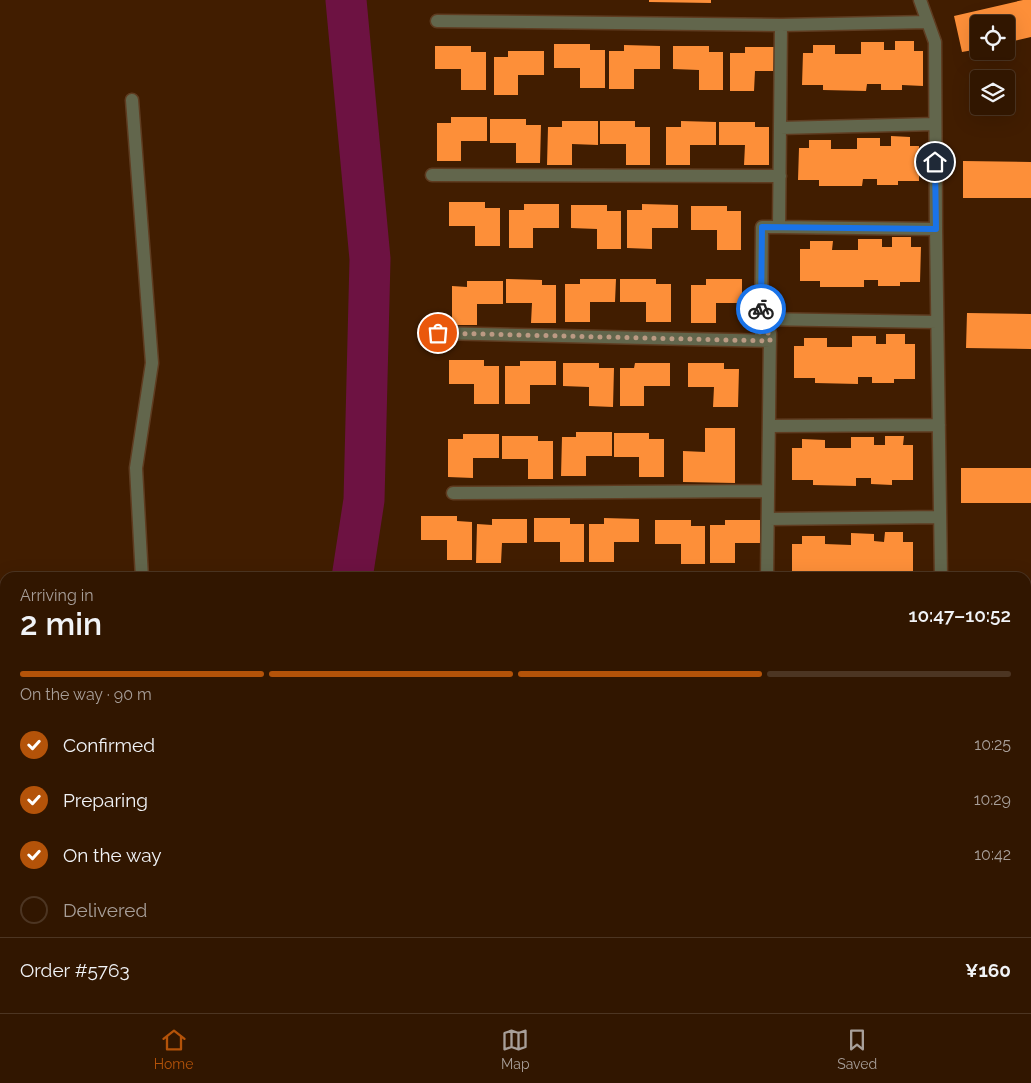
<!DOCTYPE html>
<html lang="en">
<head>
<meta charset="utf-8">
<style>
	body { margin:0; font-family:Raleway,sans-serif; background:#391f0a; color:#f1f3f6; height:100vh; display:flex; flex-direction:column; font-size:19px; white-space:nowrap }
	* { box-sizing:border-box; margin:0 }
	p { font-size:16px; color:#a89f99 }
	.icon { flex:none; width:28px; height:28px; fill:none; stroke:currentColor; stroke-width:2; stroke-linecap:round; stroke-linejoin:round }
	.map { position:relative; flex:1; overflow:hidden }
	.panel { position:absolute; left:0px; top:572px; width:1031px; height:441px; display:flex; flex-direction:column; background:#311600; border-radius:15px 15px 0 0; box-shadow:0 5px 20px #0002,0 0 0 1px #4c3522 }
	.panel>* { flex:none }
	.buttons { position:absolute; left:970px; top:15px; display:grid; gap:10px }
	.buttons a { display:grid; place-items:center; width:45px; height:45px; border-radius:5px; background:#311600; box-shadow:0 5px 20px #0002,0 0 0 1px #4c3522; font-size:25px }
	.pin { position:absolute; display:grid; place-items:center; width:42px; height:42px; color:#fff; margin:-21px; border:2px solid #fff; border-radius:50%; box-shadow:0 1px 5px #0007 }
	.courier { position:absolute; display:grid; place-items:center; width:50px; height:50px; margin:-25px; border:4px solid #1a73e8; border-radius:50%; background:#fff; color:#222; box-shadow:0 1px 6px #0007 }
	.head em { font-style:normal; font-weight:600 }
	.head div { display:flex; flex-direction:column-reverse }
	.head { display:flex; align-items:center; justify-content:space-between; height:85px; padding:0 20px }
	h1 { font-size:32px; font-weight:600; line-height:38px }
	.bar { display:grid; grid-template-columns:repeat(4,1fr); gap:8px 5px; align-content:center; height:60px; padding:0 20px }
	.bar i { height:6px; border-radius:4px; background:#4c3522 }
	.bar .selected { background:#b45309 }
	.bar p { grid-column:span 4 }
	.line { display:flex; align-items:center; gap:12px; padding:0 20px; border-top:1px solid #4c3522 }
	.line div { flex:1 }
	ol { padding:0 20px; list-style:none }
	li { display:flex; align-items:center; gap:15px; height:55px }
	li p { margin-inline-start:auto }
	li .icon { padding:5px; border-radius:50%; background:#b45309; color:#fff; stroke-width:4 }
	li:last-child { color:#a89f99 }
	li i { width:28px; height:28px; border:2px solid #4c3522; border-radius:50% }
	.tabs { display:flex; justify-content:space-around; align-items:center; height:70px; border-top:1px solid #4c3522; background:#311600; font-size:14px; color:#a89f99 }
	.tabs a { display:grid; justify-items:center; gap:2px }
	.tabs .selected { color:#b45309 }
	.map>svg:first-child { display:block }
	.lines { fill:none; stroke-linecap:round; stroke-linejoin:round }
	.river { stroke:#6d1242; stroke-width:41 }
	.building { fill:#fd8f39 }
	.lane-casing { stroke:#5f3c20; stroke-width:15 }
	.street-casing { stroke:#5f3c20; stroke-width:15 }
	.lane { stroke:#62664c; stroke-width:12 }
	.street { stroke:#62664c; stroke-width:12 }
	.done { stroke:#bb9a83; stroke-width:5; stroke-dasharray:0 9 }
	.route { stroke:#1a73e8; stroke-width:6 }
</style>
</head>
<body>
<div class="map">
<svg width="1031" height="1013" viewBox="0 0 1031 1013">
	<rect width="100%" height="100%" fill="#411d00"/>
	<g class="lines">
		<path class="river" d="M346,0L370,259L364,500L352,578
			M289,1013V1009"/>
	</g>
	<path class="building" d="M649,0H711V3L649,2Z
		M1023,0H1031V37L1006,43V24H979V49L962,52L954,16Z
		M895,41H914V51H923V86L902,85V90H881V84H867L866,91L823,90V85H802L803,53H813V45H835V54H861V42H884V50H895Z
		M554,44H590V50H605V88H580V68H554Z
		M624,45L660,46V69H634V89H609V51H624Z
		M435,46H471V52H486V90H461V69H435Z
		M673,46H709V52H723V90H699V70L673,69Z
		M745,47H780V71H755L754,91H730V53H745Z
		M508,51H544V75H518V95H494V57H508Z
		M451,117H487V141H461V161H437V123H451Z
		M490,119H526V125H541L540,163H516V143H490Z
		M562,121H598V145L572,144V165H547L548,127H562Z
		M600,121H635V127H650V165H626V144H600Z
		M681,121L716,122V145H690V165H666V127H681Z
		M719,122H755V127H769V165H744L745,145H719Z
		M891,136L910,137V146H919V181H898V185H877V179H863L862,186H819V180H798L799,148H809V140H831V149H857V138H880V146H891Z
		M963,161L1031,162V198H963Z
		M449,202H485V208H500V246H475V226H449Z
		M524,204H559V228H533V248H509V210H524Z
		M642,204L678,205V228H652V249L627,248V210H642Z
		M571,205H607V211H621V249H597V229L571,228Z
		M691,206H727V211H741V250H717V230H691Z
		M892,237H911V247H921L920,282H900V286H878V280H864V287H820V281H800V249H810V241H833L832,250H858V239H882V247H892Z
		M506,279L542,280V285H556V323H531L532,303H506Z
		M580,279H616L615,302H590V322H565V284H580Z
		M620,279H656V284H671V322H646V302H620Z
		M706,279H742V303H716V323H691V285H706Z
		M467,281H503V304H477V325H452V286L467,287Z
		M967,313L1031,314V349L966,348Z
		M886,334H905V344H915V379H894V383H872V377H858V384L815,383V378H794V346H804V338H827V347H852V336H876V344H886Z
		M449,360H484V366H499V404H474V384H449Z
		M520,361H556V385H530V404H505V366H520Z
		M563,363H599V368H614L613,407L589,406V387L563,386Z
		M635,363H670V386H644V406H620V368H634Z
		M688,363H724V369H739L738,407H713L714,387H688Z
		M705,428H735V483L683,482V451L705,452Z
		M576,432H612V456H586V476H561L562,437H576Z
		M614,433H649V439H664V477H639V457H614Z
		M463,434H499V458H473V478L448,477V439H463Z
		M502,436H538V441H553V479H528V459H502Z
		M885,436H904L903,445H913V480H892V485L871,484V478H856V486L813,485V480H792V448H802V439L825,440V448H851V437H874V445H885Z
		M961,468H1031V503H961Z
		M421,516H457V521L472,522V560H447V540H421Z
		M534,518H570V524H584V562H560V542H534Z
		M604,518L639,519V542H614V562H589V524H604Z
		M492,519H527V543H502L501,563H476L477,524L492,525Z
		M655,520H691V526H705V564H681V544H655Z
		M725,520H760V543H735V563H710V525H725Z
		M885,532H903V542H913V577L871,578V575H856V578L792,576V544H802V536H825V544L851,545V533L874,534V541L884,542Z
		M1026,615H1031V650H1026Z
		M1026,761H1031V796H1026Z"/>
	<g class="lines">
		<g class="lane-casing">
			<path id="lane" d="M920,0L935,42L936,229L941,578
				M437,21L781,25L928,22
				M780,128L935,124
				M432,175L780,176
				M779,227L936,229
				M761,319L937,322
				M438,333L770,341
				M769,426L939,425
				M453,493L768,491
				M768,519L940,517
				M767,578L770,333H761L762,227H779L781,25"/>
		</g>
		<g class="street-casing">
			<path id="street" d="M132,100L152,363L136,468L142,578
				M1026,822H1031
				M0,946H5"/>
		</g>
		<use href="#lane" class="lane"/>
		<use href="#street" class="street"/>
	</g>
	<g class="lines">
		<path class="done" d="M438,333L770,341V333H760L761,309"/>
		<path class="route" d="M761,309L762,227L936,229L935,162"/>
	</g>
</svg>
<div class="buttons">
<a><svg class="icon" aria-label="locate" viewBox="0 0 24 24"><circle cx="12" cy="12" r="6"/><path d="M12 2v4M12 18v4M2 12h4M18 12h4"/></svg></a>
<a><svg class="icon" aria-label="layers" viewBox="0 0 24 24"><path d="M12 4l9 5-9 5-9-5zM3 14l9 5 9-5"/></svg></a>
</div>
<div class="pin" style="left:438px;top:333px;background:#ea580c"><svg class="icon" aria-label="bag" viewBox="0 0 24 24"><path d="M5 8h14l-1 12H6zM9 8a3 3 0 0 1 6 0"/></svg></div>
<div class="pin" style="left:935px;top:162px;background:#1f2937"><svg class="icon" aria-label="home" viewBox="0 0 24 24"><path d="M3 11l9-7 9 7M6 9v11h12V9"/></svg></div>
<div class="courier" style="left:761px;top:309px"><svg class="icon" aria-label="bike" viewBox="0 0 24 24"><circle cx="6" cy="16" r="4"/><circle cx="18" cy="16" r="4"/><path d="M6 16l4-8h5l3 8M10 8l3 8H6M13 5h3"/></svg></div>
<section class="panel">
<div class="head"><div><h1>2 min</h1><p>Arriving in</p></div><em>10:47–10:52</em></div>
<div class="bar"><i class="selected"></i><i class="selected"></i><i class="selected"></i><i></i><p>On the way · 90 m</p></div>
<ol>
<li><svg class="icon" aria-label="check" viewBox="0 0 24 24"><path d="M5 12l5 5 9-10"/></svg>Confirmed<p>10:25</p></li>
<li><svg class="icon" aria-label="check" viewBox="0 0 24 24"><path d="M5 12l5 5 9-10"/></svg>Preparing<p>10:29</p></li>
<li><svg class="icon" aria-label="check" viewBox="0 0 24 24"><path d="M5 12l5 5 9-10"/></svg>On the way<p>10:42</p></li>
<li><i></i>Delivered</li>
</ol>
<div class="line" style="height:65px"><div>Order #5763</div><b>¥160</b></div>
</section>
</div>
<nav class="tabs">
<a class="selected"><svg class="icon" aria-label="home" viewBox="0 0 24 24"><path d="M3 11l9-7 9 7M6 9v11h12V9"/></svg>Home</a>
<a><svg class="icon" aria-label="map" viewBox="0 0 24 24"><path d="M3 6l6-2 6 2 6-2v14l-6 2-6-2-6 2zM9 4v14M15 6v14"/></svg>Map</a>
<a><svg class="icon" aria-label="saved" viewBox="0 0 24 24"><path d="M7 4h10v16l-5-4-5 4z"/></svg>Saved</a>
</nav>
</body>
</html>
